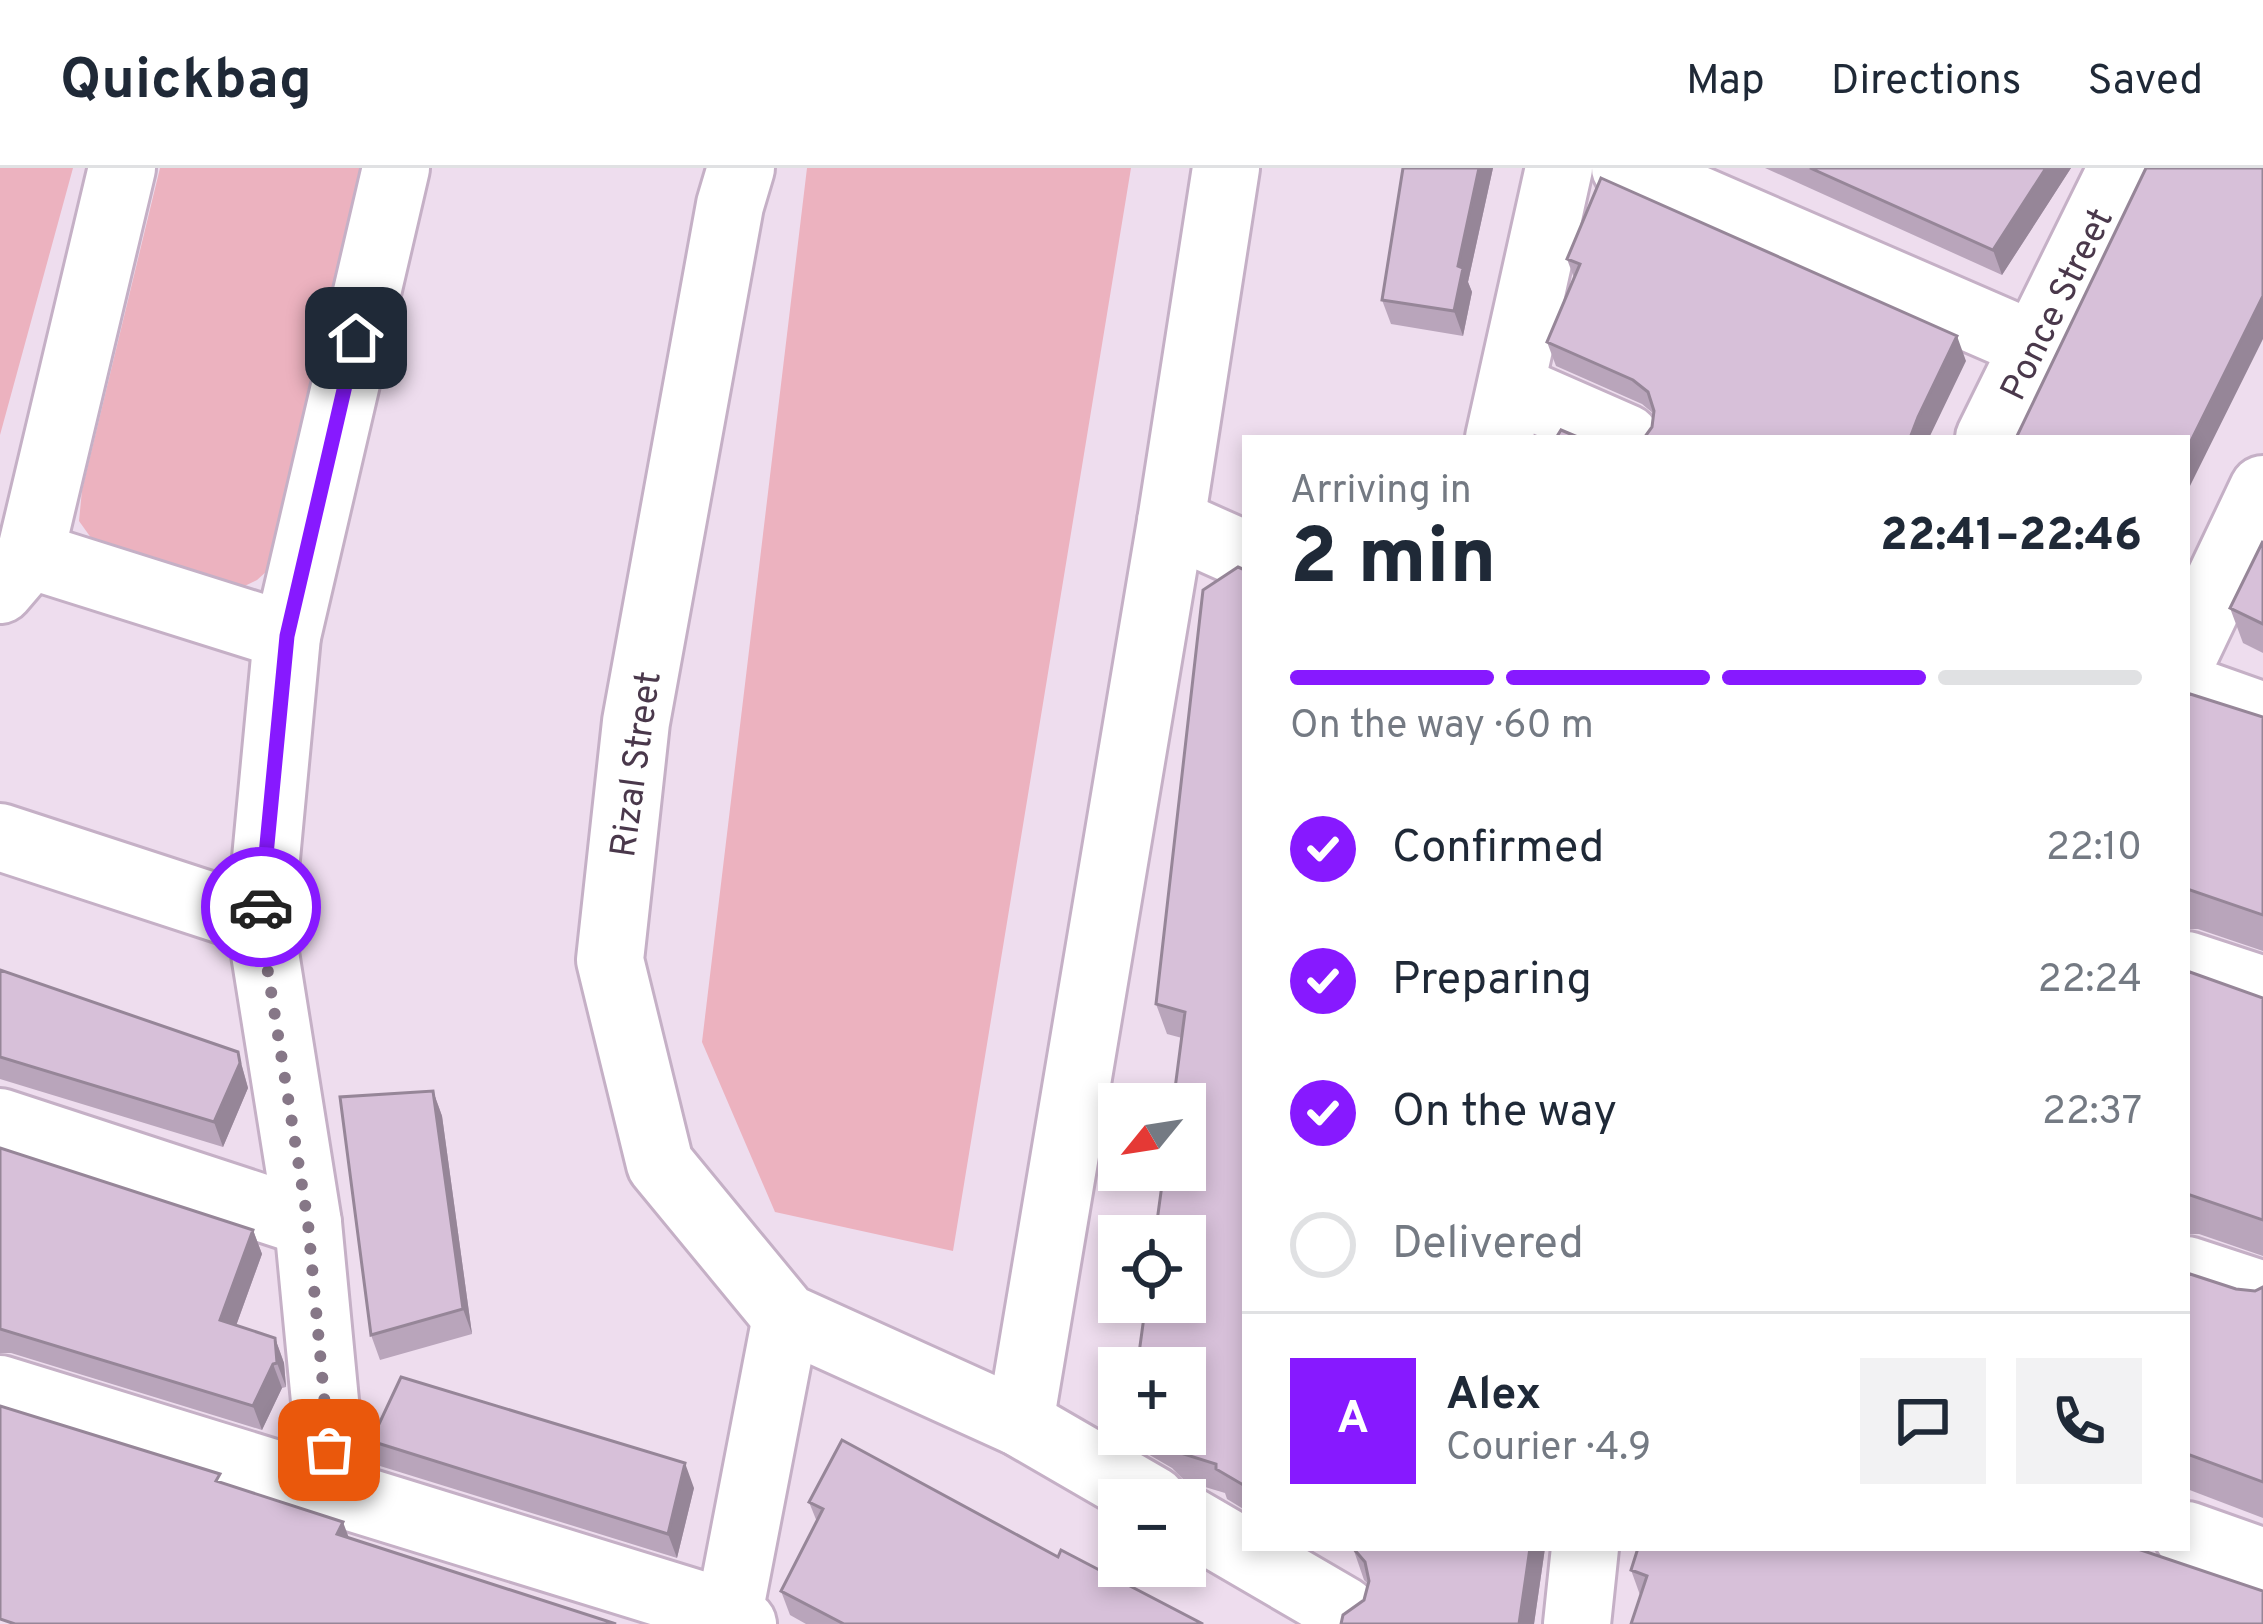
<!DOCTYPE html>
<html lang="en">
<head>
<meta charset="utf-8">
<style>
	body { margin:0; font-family:Overpass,sans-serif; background:#f2f2f3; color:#1f2937; height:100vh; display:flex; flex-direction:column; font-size:45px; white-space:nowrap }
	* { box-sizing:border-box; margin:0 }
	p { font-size:39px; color:#747a83 }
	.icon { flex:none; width:66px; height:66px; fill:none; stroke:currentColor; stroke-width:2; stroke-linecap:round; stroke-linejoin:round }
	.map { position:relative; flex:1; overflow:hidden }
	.side { position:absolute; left:1242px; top:267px; width:948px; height:1116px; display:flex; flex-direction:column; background:#fff; border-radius:0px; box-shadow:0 6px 18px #0003 }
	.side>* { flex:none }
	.needle { width:78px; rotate:240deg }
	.buttons { position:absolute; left:1098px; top:915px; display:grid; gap:24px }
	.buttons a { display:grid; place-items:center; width:108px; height:108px; border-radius:0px; background:#fff; box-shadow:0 6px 18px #0003; font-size:60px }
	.pin { position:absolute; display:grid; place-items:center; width:102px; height:102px; color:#fff; margin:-51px; border-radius:24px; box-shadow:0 6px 18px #0006 }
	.courier { position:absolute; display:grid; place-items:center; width:120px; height:120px; margin:-60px; border:9px solid #8719ff; border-radius:50%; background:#fff; color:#222; box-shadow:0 3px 15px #0007 }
	.overview em { font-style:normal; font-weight:800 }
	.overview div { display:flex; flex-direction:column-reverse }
	.overview { display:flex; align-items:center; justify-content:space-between; height:204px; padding:0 48px }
	h1 { font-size:78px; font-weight:800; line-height:90px }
	.bar { display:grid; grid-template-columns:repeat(4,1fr); gap:18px 12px; align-content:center; height:144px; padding:0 48px }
	.bar i { height:15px; border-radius:9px; background:#e0e1e3 }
	.bar .current { background:#8719ff }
	.bar p { grid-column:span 4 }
	.line { display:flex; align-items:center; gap:30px; padding:0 48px; border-top:3px solid #e0e1e3 }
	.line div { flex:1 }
	.round { display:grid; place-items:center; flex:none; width:126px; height:126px; border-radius:0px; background:#f2f2f3 }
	ol { padding:0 48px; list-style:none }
	li { display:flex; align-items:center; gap:36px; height:132px }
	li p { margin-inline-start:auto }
	li .icon { padding:12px; border-radius:50%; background:#8719ff; color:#fff; stroke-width:4 }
	li:last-child { color:#747a83 }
	li i { width:66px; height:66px; border:6px solid #e0e1e3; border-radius:50% }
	header { display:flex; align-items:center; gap:72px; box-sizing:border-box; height:168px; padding:0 60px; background:#fff; border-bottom:3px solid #e0e1e3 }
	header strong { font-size:57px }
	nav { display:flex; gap:66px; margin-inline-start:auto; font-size:42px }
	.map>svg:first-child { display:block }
	.residential { fill:#ede; fill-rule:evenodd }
	.green { fill:#ecb2bf }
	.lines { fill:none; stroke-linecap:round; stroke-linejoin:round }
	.minor-casing { stroke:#c5b0c6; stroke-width:72 }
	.minor { stroke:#fff; stroke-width:66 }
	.wall { fill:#b9a5bb }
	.shaded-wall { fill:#968698 }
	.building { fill:#d7c0d9; stroke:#968698; stroke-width:3 }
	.done { stroke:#867787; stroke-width:12; stroke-dasharray:0 21.6 }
	.route { stroke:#8719ff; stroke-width:15 }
	.labels { text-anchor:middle; stroke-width:9; stroke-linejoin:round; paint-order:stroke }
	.street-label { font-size:36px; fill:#4a384b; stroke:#fff }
</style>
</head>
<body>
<header>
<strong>Quickbag</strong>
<nav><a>Map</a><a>Directions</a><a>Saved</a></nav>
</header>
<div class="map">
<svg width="2263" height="1456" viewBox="0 0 2263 1456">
	<rect width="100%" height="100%" fill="#f6ebf6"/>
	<path class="residential" d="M0,0H2263V1456H0ZM1245,270H2187V1380H1245ZM1119,936H1185V1002H1119ZM1119,1068H1185V1134H1119ZM1119,1200H1185V1266H1119ZM1119,1332H1185V1398H1119Z"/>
	<path class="green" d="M0,0H73L0,267Z
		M160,0H384L288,384L257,412L222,429L94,374L79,353L82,322Z
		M807,0H1131L953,1083L775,1044L702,874Z"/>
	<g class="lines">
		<g class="minor-casing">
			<g id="minor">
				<path d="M741,0L730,37L636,554L610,792L660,996L786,1149L1020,1255L1153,1332"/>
				<path d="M1625,0L2033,177"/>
				<path d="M1512,220L1626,270"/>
				<path d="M1499,270L1559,0"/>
				<path id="s1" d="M1989,270L2122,0"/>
				<path d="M1171,354L1245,387"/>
				<path d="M30,387L287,468"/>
				<path d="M0,422L30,387L122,0"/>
				<path d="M2187,481L2263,321"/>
				<path d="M2187,521L2263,548"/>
				<path d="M0,669L260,754"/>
				<path d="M2187,797L2263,822"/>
				<path d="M0,954L308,1055"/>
				<path d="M2187,1102L2263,1127"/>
				<path d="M0,1221L730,1446L743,1456"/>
				<path d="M1020,1255L1171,354L1226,0"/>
				<path d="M334,1327L308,1055L260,754L287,468L396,0"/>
				<path d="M1185,1350L1343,1442"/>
				<path d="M2187,1367L2263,1394"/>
				<path d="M727,1456L786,1149"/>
				<path d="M1577,1456L1585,1380"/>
			</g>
		</g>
		<use href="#minor" class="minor"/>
	</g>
	<path class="wall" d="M1400,0H1493L1468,114L1472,124L1463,168L1391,156L1382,132L1403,0Z
		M1765,0H2071L2002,107Z
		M1567,91L1966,193L1652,259L1654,246L1642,236L1556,198L1547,174L1574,110Z
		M2263,373V485L2243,475L2230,440Z
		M1245,402V1342L1227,1331L1225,1325L1185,1313L1172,1300L1141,1282L1136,1266H1185L1182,870L1167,866L1156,836Z
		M2187,525L2263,549V783L2198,761H2187Z
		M0,802L238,884L248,920L223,979L0,911Z
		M2187,803L2263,830V1088L2199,1066H2187Z
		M433,923L442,948L472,1166L380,1192L371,1167Z
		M0,980L253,1062L262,1086L236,1158L275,1170L284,1195L286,1219L282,1220L262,1262L11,1185H0Z
		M2187,1105L2236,1121L2255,1123L2263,1119V1350L2187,1321Z
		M371,1273L694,1320L677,1390L380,1298Z
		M809,1334L1058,1389L1203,1456H806L790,1447L781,1423L817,1354Z
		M1353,1380H1545L1534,1456L1364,1432L1368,1416L1364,1412Z
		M1631,1402L2263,1423L1640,1427Z"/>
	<path class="shaded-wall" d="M1479,0H1493L1468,114L1472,124L1463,168L1454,143L1458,98Z
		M2046,0H2071L2002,107L1993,82Z
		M2263,128V171L2187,324V281Z
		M1957,168L1966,193L1929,270H1910L1918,249Z
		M238,884L248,920L223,979L214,954Z
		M433,923L442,948L472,1166L463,1141Z
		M253,1062L262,1086L229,1177L220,1152Z
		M275,1170L284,1195L286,1219L277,1195Z
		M273,1196L282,1220L262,1262L253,1238Z
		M685,1295L694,1320L677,1390L668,1366Z
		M343,1354L352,1378L337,1366Z
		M1530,1380H1545L1534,1456H1519Z"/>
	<path class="building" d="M1403,0H1479L1458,98L1463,100L1454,143L1382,132Z
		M1810,0H2046L1993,82Z
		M2146,0H2263V128L2187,281V270H2016Z
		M1601,10L1957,168L1918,249L1910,270H1644L1652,259L1654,243L1648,224L1633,212L1547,174L1580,96L1567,91Z
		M1561,262L1580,270H1556Z
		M2263,373V456L2230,440Z
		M1238,399L1245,402V1318L1216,1301V1296L1174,1283L1155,1266H1185V1200H1137L1146,1134H1185V1068H1155L1164,1002H1185V936H1173L1185,844L1156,836L1203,422Z
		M2187,525L2263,549V747L2187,721Z
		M0,802L238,884L240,895L214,954L0,889Z
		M2187,803L2263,830V1052L2187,1026Z
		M433,923L463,1141L371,1167L340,929Z
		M0,980L253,1062L220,1152L275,1170L277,1195L273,1196L253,1238L0,1161Z
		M2187,1105L2236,1121L2255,1123L2263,1119V1314L2187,1286Z
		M401,1209L685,1295L668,1366L371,1273Z
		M0,1238L220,1306L216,1313L343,1354L337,1366L616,1456H15L0,1451Z
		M842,1272L1058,1389L1061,1382L1203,1456H844L781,1423L823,1341L809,1334Z
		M1353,1380H1530L1519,1456H1341L1343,1447L1364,1432L1369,1413L1365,1394Z
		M1638,1380H2135L2263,1423V1456H1631L1647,1408L1631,1402Z"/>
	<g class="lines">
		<path class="done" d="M261,739L260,754L308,1055L329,1282"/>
		<path class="route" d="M261,739L287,468L356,170"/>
	</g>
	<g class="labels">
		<g class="street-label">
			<text dy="13" stroke="none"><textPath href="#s1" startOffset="150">Ponce Street</textPath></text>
			<text transform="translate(634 596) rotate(-82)" y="13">Rizal Street</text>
		</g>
	</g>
</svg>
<div class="buttons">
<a><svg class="needle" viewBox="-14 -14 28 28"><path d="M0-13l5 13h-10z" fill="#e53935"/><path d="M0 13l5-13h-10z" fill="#747a83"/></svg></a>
<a><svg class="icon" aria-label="locate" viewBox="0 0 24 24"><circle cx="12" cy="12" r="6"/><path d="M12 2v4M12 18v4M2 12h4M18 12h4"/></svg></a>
<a>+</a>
<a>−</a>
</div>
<div class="pin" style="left:329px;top:1282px;background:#ea580c"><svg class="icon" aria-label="bag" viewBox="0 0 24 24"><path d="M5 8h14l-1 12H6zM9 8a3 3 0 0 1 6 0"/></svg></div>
<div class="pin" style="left:356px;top:170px;background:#1f2937"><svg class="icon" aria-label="home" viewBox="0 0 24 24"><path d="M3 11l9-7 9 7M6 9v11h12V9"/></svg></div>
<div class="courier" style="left:261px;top:739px"><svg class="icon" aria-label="car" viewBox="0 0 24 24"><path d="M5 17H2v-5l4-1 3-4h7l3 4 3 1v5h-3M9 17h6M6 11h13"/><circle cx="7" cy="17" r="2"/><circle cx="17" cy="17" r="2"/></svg></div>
<section class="side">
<div class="overview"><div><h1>2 min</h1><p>Arriving in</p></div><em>22:41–22:46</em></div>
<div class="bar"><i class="current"></i><i class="current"></i><i class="current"></i><i></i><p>On the way · 60 m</p></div>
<ol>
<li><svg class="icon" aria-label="check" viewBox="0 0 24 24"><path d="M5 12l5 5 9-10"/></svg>Confirmed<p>22:10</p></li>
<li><svg class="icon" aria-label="check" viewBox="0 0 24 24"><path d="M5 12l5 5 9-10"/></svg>Preparing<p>22:24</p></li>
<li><svg class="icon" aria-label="check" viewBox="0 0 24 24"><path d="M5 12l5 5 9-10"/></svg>On the way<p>22:37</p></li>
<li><i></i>Delivered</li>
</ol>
<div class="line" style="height:216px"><b class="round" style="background:#8719ff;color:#fff">A</b><div><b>Alex</b><p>Courier · 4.9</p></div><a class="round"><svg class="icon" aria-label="chat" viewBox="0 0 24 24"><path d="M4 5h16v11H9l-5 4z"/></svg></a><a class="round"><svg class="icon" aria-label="phone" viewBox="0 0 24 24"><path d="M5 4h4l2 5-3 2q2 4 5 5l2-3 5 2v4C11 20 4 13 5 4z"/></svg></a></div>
</section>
</div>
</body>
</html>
